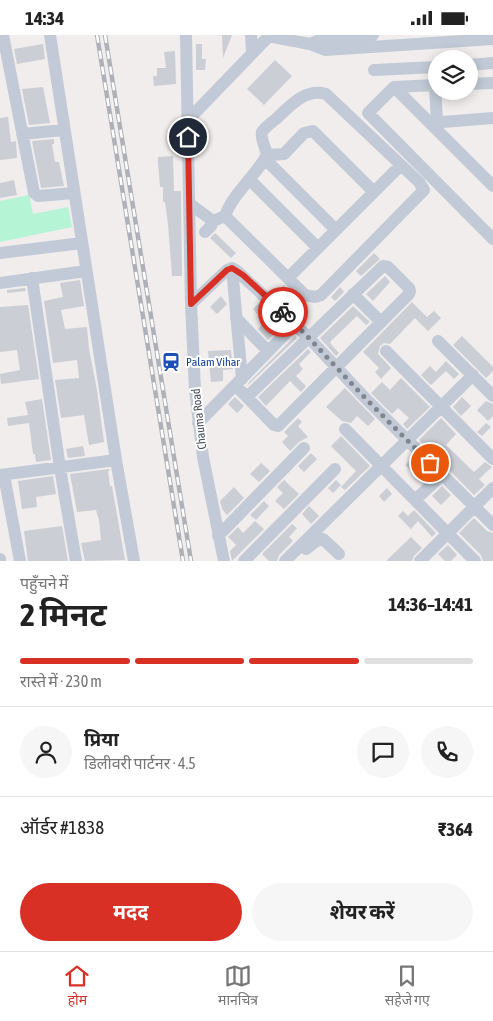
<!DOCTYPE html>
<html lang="hi">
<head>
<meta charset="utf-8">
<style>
	body { margin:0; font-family:"Asap Condensed","Noto Sans Devanagari",sans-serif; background:#f6f6f6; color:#222; height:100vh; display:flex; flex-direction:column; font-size:19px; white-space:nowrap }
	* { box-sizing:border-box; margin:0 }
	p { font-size:16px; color:#767676 }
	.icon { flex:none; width:28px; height:28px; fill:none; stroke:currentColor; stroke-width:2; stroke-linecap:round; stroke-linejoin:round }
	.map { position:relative; height:526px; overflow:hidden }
	.drawer { display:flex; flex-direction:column; background:#fff; flex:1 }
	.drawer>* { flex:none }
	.tools { position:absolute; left:428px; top:15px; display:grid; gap:10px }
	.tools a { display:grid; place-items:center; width:50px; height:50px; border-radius:50%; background:#fff; box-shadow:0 2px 12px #0003; font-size:25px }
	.pin { position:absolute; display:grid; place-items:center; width:42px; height:42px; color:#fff; margin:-21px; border:2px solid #fff; border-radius:50%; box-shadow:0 1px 5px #0007 }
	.courier { position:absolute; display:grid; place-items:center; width:50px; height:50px; margin:-25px; border:4px solid #d93025; border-radius:50%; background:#fff; color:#222; box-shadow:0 1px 6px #0007 }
	.head em { font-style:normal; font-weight:700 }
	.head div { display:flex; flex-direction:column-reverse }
	.head { display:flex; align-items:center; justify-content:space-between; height:85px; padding:0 20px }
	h1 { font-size:32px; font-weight:700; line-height:38px }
	.bar { display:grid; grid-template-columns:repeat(4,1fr); gap:8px 5px; align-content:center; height:60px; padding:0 20px }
	.bar i { height:6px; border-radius:4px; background:#e0e0e0 }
	.bar .selected { background:#d93025 }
	.bar p { grid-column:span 4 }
	.line { display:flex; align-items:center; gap:12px; padding:0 20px; border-top:1px solid #e0e0e0 }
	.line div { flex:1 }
	.round { display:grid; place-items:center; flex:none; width:52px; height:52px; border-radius:26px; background:#f6f6f6 }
	.cta { display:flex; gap:10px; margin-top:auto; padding:10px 20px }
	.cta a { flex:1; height:58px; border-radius:30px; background:#d93025; color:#fff; font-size:20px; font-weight:700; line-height:58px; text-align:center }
	.cta a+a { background:#f6f6f6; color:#222 }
	.status { display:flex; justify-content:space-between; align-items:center; height:35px; padding:0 25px; background:#fff; direction:ltr }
	.status svg { height:14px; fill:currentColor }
	.tab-bar { display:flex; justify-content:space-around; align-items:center; height:70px; border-top:1px solid #e0e0e0; background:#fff; font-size:14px; color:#767676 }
	.tab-bar a { display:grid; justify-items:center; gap:2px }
	.tab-bar .selected { color:#d93025 }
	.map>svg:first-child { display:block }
	.green { fill:#b5f4d5 }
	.building { fill:#cbced5 }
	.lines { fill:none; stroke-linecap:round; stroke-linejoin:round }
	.minor { stroke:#c1cad6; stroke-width:12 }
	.rail-casing { stroke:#aeb1b8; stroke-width:4.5 }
	.rail { stroke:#fff; stroke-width:2.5; stroke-dasharray:8; stroke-linecap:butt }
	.done { stroke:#80858e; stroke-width:5; stroke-dasharray:0 9 }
	.route { stroke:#d93025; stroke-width:6 }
	.labels { text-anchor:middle; stroke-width:4; stroke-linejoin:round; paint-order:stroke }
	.transit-label { font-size:12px; fill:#164399; stroke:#fff; text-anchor:start }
	.street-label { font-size:12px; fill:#434d5c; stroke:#fff }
</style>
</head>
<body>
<div class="status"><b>14:34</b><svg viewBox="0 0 49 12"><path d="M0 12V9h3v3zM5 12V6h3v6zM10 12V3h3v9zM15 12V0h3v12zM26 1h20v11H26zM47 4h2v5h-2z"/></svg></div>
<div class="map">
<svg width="493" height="526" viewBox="0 0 493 526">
	<rect width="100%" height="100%" fill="#f0edec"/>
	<path class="green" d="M29,160L33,179L68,172L72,192L0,207V166Z"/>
	<path class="building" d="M222,0H232L223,23Z
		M43,9L45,24L17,29L14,14Z
		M196,9H202V24H206L205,35H196Z
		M175,16L176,49L154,51L153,41H157V33H166L164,17Z
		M275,25L292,41L264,70L247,54Z
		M43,52L50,88L29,90L22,54Z
		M8,82L11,107L16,106L17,123L0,125V83Z
		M179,94L180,103L169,104L168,95Z
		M54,104V109H52L55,127H59L64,151L41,153L32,106Z
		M173,121L174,156H181L182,241H172L168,189L165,167H163V152H160L158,128V122Z
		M14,145L17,160L0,163V148Z
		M215,198L236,218L231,223L210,203Z
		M374,218L380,224L361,241L356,236Z
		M385,241L390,247L373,266L366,259Z
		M80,245L84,271L61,275L65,294L87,292L89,314L97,355L104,407L89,410L84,380L61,383L55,345L79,343L77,325L53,328L44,266L63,262L60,248Z
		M284,250L307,272L298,282L275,260Z
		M340,252L344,257L335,266L331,262Z
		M25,253L26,256L7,258V255Z
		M221,261L227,269L217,279L210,272Z
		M412,267L427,282L434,276L441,283L428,296L415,283L390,309L384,308L380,311L378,319L391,333L381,344L375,337L379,333L363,317Z
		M259,268L283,290L268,305L258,294L264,287L253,274Z
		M28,270L39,344L1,349L0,339L20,335L17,315L0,317V272Z
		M353,271L370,287L366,290L357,281L331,306L330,308L339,318L336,321L320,303Z
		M295,301L297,303L247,351L249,347Z
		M462,301L493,332V336L486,343L453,310Z
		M308,314L311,317L299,329L303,334L296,341L306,351L301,357L290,346L266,371L258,362Z
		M231,315L233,334L223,335V346L211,347L208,316Z
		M446,326L459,339L454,344L446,336L431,350L421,340L430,331L436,337Z
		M401,343L430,372L407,394L403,389L409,383L398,373L392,379L371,358L382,347L390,355Z
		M345,353L375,384L368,391L357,381L351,388L342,386L326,372Z
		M235,362L244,371L237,378L228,369Z
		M462,362L471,371L461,381L453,372Z
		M42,364L51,425L36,427L35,419H33L29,388L8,391L7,383L28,380L25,367Z
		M486,366L493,369V381L488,386L477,375Z
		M298,383L302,387L298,391L308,402L299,407L290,416L282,407L288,401L284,397Z
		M441,383L456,399L446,410L474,437L485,427L492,432L479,444L485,450L474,460L419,405Z
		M486,388L491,392L482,401L477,397Z
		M341,401L370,431L345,455L341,452L356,436L331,411Z
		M83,411L85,421L68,423L66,414Z
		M311,418L317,424L304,437L298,431Z
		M413,422L422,431L415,439L405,430Z
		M261,428L270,436L259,447L250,439Z
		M109,434L110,436H108L110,451H112L125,525L85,526L81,508L101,505L99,485L96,475L77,477L70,439Z
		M53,441L56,459L36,462L37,472L22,474L18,446Z
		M284,445L299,459L284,474L275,466L283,458L277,452Z
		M336,445L341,450L333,458L328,453Z
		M442,451L451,460L441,470L432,461Z
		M234,452L244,463L227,480L222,474L220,466Z
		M387,453L392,459L384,467L379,461Z
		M264,466L269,471L256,485L250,480Z
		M309,471L319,481L311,489L302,479Z
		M414,475L436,498L432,502L418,486L411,494L398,481L403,476L408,481Z
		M474,483L487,496L493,498V526H483L481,520L459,498Z
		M255,486L264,494L232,526L230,516L236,510L228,502L238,492L243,498Z
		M292,489L297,493L289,502L293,506L279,520L277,526H269L262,519Z
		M62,491L68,526H28L24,496Z
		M411,502L422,513L414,521L412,526H386Z
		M448,510L457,520L451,526H445L438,519Z"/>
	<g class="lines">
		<path class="minor" d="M3,0L34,158L38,161L74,158
			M50,0L116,425L134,526
			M186,0L191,269L195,355L203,422L224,526
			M251,0L252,17
			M268,1L310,9L325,15L493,4
			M310,9L324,3L373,0
			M469,30L493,28
			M374,35L436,32
			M469,49L493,48
			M435,50L437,87
			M436,50L394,52L368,78L493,204
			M394,52L493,151
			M188,85L270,0
			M430,88L493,83
			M22,99L64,95
			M267,120L284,119L304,98L313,96L374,157
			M265,124L336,195
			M250,145L318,213
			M190,169L213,186
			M205,197L211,191L213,186L225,181C232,160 256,140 267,120C266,114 260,103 262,97C265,92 272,87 276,84C290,71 305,53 326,59L419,147L424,155L321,260L315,262L305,260L225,181
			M0,218L82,208
			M232,233L242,344
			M32,243L60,433L76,526
			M288,243L401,130
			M0,248L86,236
			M353,259L381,287
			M191,269L227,235L232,233L237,236L308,302L367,365L493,490
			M236,283L268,316
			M438,306L493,361
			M386,316L493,424
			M236,351L274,390L278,391L409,259L410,256L409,253L388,232L383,231L247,362
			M198,388L295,289
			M345,394L475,526
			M0,440L116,425
			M4,440L20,526
			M415,465L442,440
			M218,501L304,413
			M306,514L319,504H323L339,519
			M0,524V526
			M244,526L335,434
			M285,526L473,340
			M420,526L493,453"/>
		<g class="rail-casing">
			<path id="rail" d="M97,0L183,526
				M105,0L191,526"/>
		</g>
		<use href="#rail" class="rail"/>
	</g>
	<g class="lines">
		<path class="done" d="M283,277L308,302L367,365L430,428"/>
		<path class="route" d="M188,102L191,269L227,235L232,233L243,240L283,277"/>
	</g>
	<defs>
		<g id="station-bare" transform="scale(1.5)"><path d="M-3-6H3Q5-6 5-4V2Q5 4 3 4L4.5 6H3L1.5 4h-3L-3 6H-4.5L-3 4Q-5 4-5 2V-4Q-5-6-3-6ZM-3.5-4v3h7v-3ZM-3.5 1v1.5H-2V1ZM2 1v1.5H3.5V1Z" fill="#1a4fb4" stroke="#fff" stroke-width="2.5" paint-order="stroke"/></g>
	</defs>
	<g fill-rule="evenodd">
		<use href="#station-bare" x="171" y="327"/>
	</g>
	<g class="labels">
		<g class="transit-label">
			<text x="186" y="331">Palam Vihar</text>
		</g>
		<g class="street-label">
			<text transform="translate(199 384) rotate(-96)" y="4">Chauma Road</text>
		</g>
	</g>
</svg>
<div class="tools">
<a><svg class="icon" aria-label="layers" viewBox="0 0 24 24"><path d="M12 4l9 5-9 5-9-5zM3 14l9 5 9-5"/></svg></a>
</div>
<div class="pin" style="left:430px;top:428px;background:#ea580c"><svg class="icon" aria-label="bag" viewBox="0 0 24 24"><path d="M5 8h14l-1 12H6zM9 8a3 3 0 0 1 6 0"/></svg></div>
<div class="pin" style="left:188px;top:102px;background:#1f2937"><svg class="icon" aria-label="home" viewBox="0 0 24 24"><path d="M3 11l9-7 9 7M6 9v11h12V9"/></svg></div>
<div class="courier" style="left:283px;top:277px"><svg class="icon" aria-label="bike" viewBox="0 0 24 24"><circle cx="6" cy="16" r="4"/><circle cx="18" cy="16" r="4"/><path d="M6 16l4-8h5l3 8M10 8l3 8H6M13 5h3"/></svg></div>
</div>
<section class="drawer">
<div class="head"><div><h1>2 मिनट</h1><p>पहुँचने में</p></div><em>14:36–14:41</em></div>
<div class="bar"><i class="selected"></i><i class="selected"></i><i class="selected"></i><i></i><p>रास्ते में · 230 m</p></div>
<div class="line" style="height:90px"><a class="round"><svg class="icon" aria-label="person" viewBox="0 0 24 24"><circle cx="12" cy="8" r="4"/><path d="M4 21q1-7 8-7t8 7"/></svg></a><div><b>प्रिया</b><p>डिलीवरी पार्टनर · 4.5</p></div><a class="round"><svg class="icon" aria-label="chat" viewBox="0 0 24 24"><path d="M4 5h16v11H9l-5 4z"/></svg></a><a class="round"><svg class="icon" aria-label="phone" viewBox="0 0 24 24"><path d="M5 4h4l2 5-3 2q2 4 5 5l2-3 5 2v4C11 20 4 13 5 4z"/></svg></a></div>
<div class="line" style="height:65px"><div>ऑर्डर #1838</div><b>₹364</b></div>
<div class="cta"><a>मदद</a><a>शेयर करें</a></div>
</section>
<nav class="tab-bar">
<a class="selected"><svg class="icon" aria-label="home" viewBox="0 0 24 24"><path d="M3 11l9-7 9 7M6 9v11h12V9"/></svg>होम</a>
<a><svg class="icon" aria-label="map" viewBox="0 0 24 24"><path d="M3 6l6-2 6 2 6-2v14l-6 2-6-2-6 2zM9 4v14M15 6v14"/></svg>मानचित्र</a>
<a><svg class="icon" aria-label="saved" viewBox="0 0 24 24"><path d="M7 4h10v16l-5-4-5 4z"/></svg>सहेजे गए</a>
</nav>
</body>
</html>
